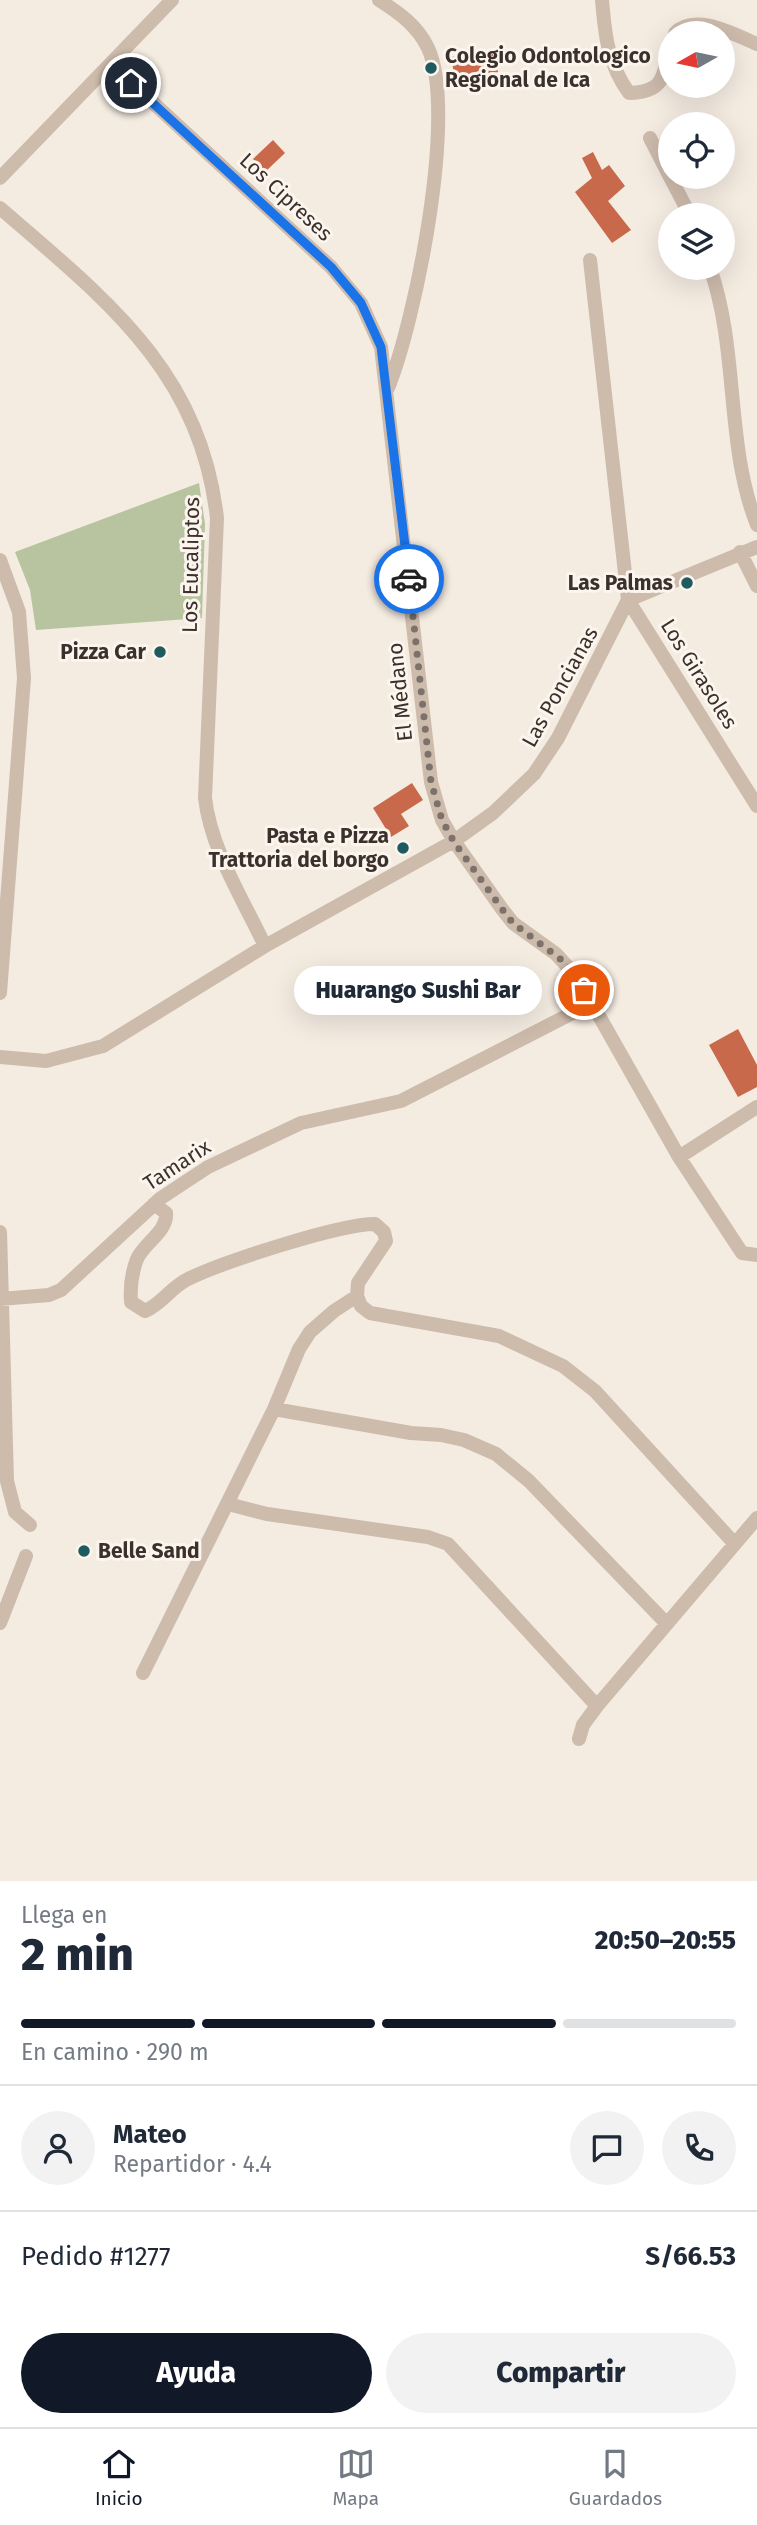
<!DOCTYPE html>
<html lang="es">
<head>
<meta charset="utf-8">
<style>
	body { margin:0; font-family:"Fira Sans",sans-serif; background:#f2f2f3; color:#1f2937; height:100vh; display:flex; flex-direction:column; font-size:26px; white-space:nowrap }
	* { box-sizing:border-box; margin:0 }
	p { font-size:23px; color:#747a83 }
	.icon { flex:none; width:38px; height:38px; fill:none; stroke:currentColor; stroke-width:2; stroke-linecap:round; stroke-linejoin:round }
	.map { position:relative; height:1881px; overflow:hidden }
	.drawer { display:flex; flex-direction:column; background:#fff; flex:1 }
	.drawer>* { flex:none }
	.needle { width:46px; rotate:261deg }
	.fabs { position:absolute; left:658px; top:21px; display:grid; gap:14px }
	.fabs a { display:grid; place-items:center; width:77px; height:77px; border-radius:50%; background:#fff; box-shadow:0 7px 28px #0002; font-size:35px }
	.pin { position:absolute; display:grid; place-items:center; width:60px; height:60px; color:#fff; margin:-30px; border:4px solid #fff; border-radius:50%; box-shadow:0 2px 7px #0007 }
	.courier { position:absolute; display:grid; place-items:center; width:70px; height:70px; margin:-35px; border:5px solid #1a73e8; border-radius:50%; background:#fff; color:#222; box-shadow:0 2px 9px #0007 }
	.bubble { position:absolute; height:49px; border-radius:24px; background:#fff; box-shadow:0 7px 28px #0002; font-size:23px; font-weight:800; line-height:49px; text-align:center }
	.head em { font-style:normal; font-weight:800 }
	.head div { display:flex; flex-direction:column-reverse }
	.head { display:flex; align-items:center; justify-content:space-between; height:119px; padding:0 21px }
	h1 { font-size:46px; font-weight:800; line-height:52px }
	.bar { display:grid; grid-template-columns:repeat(4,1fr); gap:10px 7px; align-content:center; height:84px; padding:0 21px }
	.bar i { height:9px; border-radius:5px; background:#e0e1e3 }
	.bar .on { background:#111827 }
	.bar p { grid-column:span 4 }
	.line { display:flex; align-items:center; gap:18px; padding:0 21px; border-top:2px solid #e0e1e3 }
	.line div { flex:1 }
	.round { display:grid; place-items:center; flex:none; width:74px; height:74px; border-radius:37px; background:#f2f2f3 }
	.button { display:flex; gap:14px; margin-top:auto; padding:14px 21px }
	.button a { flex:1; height:80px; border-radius:42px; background:#111827; color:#fff; font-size:28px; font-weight:800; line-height:80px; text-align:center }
	.button a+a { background:#f2f2f3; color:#1f2937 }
	.dock { display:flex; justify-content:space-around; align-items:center; height:98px; border-top:2px solid #e0e1e3; background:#fff; font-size:19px; color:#747a83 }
	.dock a { display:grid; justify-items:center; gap:4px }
	.dock .on { color:#111827 }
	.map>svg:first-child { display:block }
	.green { fill:#b8c4a0 }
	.building { fill:#c8694b }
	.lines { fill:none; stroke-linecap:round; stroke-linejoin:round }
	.minor { stroke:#cdbbac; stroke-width:14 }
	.done { stroke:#7c716b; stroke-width:7; stroke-dasharray:0 12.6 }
	.route { stroke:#1a73e8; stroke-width:9 }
	.poi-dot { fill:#1f5a5e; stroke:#fbf5ee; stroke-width:2.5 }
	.labels { text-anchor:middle; stroke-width:6; stroke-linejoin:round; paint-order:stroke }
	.poi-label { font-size:21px; font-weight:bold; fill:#3b302b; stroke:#fbf5ee; text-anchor:end }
	.street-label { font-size:21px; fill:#3b302b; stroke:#fbf5ee }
</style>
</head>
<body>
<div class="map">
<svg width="757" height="1881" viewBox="0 0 757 1881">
	<rect width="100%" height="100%" fill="#f4ebe1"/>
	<path class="green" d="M199,483L205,524L202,618L36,630L30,590L15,552Z"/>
	<path class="building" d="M494,50L498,72L455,79L451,57Z
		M273,140L285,153L265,172L253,159Z
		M593,152L602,170L609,165L625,186L608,201L631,230L612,243L575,192L592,178L582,158Z
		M412,783L423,800L401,814L409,826L391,837L373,808Z
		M738,1029L757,1065V1087L738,1097L709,1045Z"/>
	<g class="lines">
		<path class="minor" d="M379,0C399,13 417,25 428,48C458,112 415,322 388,388
			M602,0C605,36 608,64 629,93C667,92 663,74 670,43
			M675,33C695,12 735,35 757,44
			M111,64L331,267L361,303L381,347L431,782L442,820L454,841L502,909L513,923L556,954L577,977L679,1157L742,1253L757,1255
			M650,138L670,177
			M670,177L690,215
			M0,178L172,0
			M0,208C105,299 200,370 217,518L205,798C211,850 243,899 265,946
			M710,268C739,350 725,444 757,525
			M757,547L628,600L757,806
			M740,552L757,586
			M0,560L19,612L24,678L0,993
			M0,1057L46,1061L103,1046L265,946L454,841L493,813L534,774L558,738L628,600L590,260
			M679,1157L757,1107
			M0,1232L7,1481L15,1512L30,1525
			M357,1296L361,1306L370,1313L499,1336L563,1366L595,1391L734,1543
			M0,1299L49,1295L61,1290L161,1198L208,1167L301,1123L401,1101L592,1003
			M274,1409L411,1433L441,1435L464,1440L496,1454L529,1481L667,1624
			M228,1504L267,1514L428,1537L448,1544L597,1706
			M0,1623L26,1556
			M143,1673L274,1409L299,1349L310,1332L334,1311L357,1296L358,1283L386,1241L384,1232L375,1224C339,1224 223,1262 188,1279C171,1287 162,1304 145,1311L131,1302C130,1289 132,1272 137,1259C144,1243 168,1231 166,1213L154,1204
			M579,1739L583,1725L597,1706L757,1518"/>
	</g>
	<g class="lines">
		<path class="done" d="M409,579L431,782L442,820L454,842L502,909L513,923L567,964L584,990"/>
		<path class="route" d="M131,83L331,267L361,303L381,347L409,579"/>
	</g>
	<g class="poi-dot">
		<circle cx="431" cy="68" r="7"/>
		<circle cx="687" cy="583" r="7"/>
		<circle cx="160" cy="652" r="7"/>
		<circle cx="403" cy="848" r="7"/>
		<circle cx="84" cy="1551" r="7"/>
	</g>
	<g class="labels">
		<g class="poi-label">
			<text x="445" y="63" text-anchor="start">Colegio Odontologico<tspan x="445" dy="24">Regional de Ica</tspan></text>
			<text x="673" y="590">Las Palmas</text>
			<text x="146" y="659">Pizza Car</text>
			<text x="389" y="843">Pasta e Pizza<tspan x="389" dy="24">Trattoria del borgo</tspan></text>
			<text x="98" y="1558" text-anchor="start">Belle Sand</text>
		</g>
		<g class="street-label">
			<text transform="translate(286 197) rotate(43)" y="7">Los Cipreses</text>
			<text transform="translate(191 565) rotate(-89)" y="7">Los Eucaliptos</text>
			<text transform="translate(699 674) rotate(58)" y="7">Los Girasoles</text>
			<text transform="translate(560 687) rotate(-61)" y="7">Las Poncianas</text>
			<text transform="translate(400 692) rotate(-96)" y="7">El Médano</text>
			<text transform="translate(177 1165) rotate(-33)" y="7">Tamarix</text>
		</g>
	</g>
</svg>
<div class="fabs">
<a><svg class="needle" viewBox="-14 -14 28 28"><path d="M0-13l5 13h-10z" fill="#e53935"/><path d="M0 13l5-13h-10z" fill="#747a83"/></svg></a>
<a><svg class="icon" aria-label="locate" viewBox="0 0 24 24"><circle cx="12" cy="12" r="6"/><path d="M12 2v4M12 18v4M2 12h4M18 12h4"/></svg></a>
<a><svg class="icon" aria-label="layers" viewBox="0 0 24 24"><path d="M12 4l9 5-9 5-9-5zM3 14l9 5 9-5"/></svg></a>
</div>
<div class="pin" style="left:584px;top:990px;background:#ea580c"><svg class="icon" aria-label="bag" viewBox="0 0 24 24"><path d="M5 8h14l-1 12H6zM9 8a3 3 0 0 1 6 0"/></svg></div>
<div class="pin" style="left:131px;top:83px;background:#1f2937"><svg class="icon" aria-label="home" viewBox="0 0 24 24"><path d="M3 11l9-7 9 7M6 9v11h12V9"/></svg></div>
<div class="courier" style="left:409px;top:579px"><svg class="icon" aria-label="car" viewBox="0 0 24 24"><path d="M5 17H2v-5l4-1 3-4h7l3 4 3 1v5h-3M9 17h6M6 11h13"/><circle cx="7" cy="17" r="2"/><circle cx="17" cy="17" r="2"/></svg></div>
<div class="bubble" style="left:294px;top:966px;width:248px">Huarango Sushi Bar</div>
</div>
<section class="drawer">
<div class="head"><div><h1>2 min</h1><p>Llega en</p></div><em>20:50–20:55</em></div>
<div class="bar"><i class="on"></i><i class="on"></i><i class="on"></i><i></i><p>En camino · 290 m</p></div>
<div class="line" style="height:126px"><a class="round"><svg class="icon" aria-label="person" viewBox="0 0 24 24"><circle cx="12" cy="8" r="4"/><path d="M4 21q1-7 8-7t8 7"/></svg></a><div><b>Mateo</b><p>Repartidor · 4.4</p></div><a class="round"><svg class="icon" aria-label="chat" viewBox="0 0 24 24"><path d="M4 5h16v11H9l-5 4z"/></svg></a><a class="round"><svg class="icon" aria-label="phone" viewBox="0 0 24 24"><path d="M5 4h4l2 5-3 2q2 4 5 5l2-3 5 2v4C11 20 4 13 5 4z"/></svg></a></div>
<div class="line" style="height:91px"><div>Pedido #1277</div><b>S/66.53</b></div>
<div class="button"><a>Ayuda</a><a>Compartir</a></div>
</section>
<nav class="dock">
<a class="on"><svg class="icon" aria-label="home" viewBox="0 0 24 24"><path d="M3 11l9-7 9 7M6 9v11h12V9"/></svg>Inicio</a>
<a><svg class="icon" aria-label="map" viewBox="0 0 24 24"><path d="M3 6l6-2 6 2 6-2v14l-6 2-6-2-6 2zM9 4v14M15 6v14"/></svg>Mapa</a>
<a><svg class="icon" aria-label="saved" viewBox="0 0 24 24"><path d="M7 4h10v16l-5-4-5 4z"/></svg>Guardados</a>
</nav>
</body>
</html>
